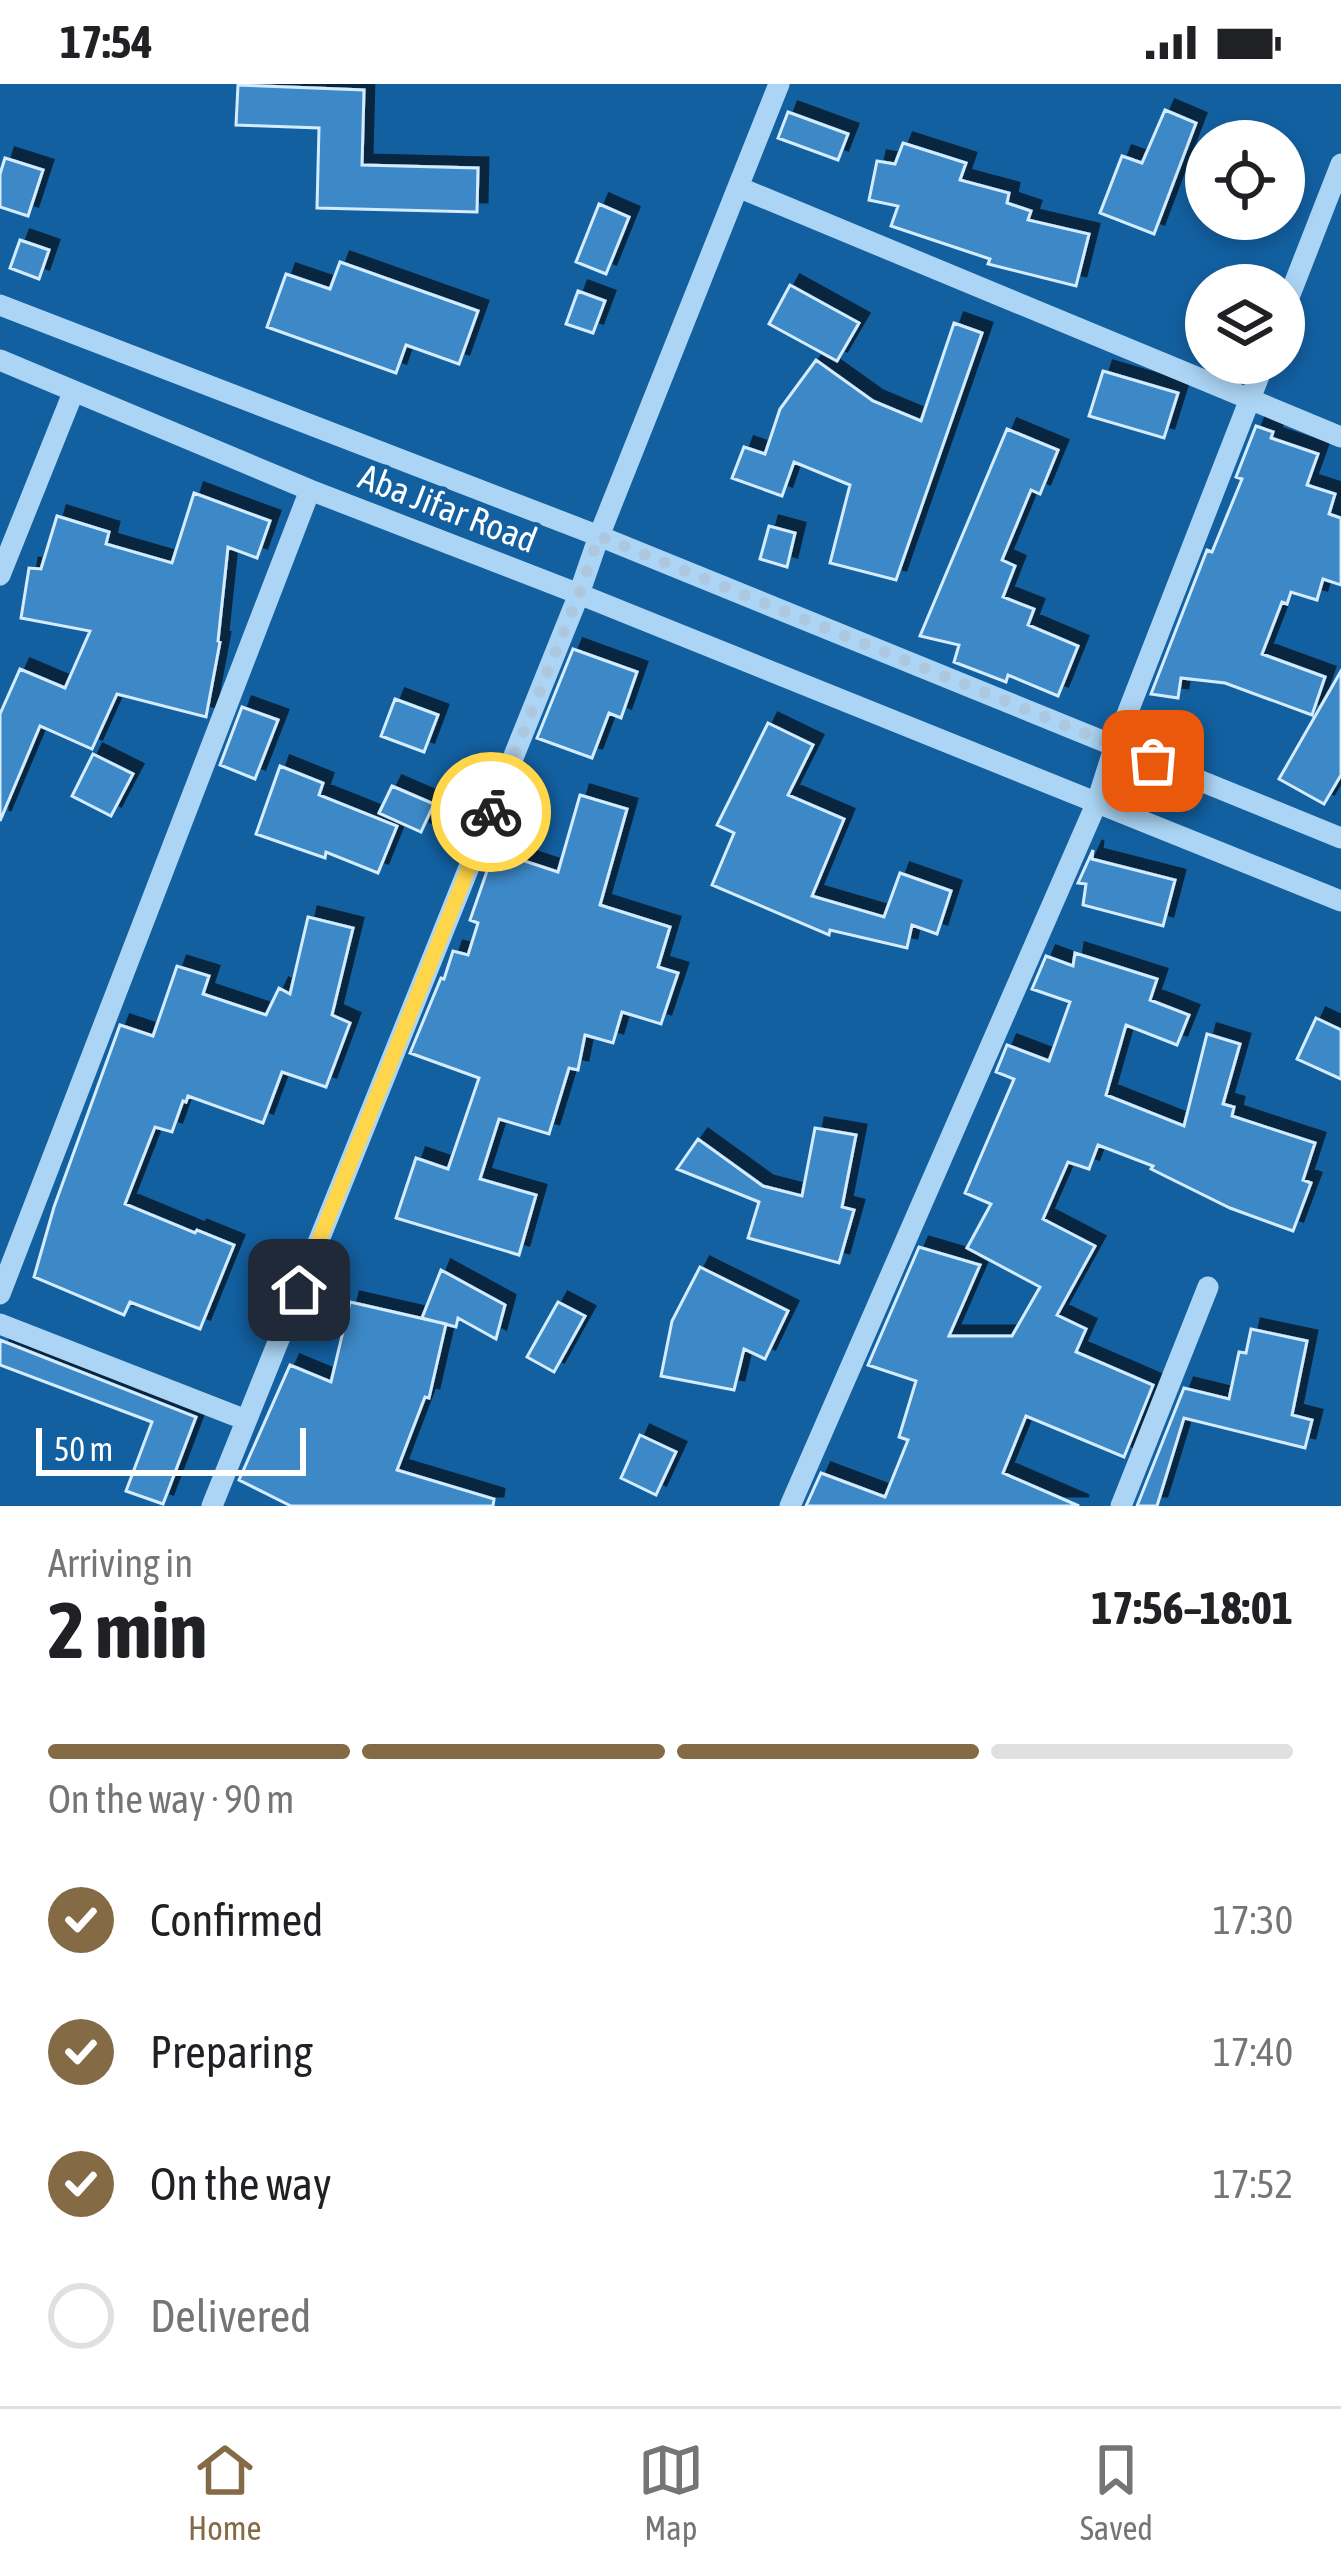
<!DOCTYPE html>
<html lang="en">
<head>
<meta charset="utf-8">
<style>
	body { margin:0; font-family:"Asap Condensed",sans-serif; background:#f2f2f2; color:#202124; height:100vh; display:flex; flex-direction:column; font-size:45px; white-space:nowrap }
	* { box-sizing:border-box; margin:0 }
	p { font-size:39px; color:#757577 }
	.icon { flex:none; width:66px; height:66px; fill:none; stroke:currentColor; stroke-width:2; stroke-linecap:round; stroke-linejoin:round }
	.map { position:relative; height:1422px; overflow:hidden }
	.side { display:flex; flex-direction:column; background:#fff; flex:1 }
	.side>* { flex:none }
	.controls { position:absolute; left:1185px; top:36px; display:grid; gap:24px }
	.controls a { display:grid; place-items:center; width:120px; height:120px; border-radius:50%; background:#fff; box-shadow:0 6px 18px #0003; font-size:60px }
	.scale { position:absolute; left:36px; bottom:30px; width:270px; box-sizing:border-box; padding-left:12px; border:6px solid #fff; border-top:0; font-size:33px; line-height:42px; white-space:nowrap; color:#fff; -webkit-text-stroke:9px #1360a1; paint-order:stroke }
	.pin { position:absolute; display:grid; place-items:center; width:102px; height:102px; color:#fff; margin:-51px; border-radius:24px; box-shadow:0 6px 18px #0006 }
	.courier { position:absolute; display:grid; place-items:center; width:120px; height:120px; margin:-60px; border:9px solid #ffd54a; border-radius:50%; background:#fff; color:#222; box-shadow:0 3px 15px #0007 }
	.overview em { font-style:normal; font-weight:700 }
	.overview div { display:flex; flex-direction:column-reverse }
	.overview { display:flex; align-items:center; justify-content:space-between; height:204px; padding:0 48px }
	h1 { font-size:78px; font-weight:700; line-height:90px }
	.bar { display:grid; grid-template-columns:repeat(4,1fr); gap:18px 12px; align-content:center; height:144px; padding:0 48px }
	.bar i { height:15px; border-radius:9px; background:#e0e0e0 }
	.bar .on { background:#846b46 }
	.bar p { grid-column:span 4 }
	ol { padding:0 48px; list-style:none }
	li { display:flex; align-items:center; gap:36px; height:132px }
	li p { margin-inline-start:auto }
	li .icon { padding:12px; border-radius:50%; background:#846b46; color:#fff; stroke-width:4 }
	li:last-child { color:#757577 }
	li i { width:66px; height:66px; border:6px solid #e0e0e0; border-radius:50% }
	.status { display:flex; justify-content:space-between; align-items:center; height:84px; padding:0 60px; background:#fff; direction:ltr }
	.status svg { height:33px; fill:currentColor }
	.tabs { display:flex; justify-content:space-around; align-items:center; height:168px; border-top:3px solid #e0e0e0; background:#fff; font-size:33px; color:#757577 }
	.tabs a { display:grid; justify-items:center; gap:6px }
	.tabs .on { color:#846b46 }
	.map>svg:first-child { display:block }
	.building { fill:#3c89c8; stroke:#d5ecfe; stroke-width:3; filter:url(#shadow) }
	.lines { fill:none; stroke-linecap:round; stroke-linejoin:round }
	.minor { stroke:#acd5f5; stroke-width:21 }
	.done { stroke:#acc7de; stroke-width:12; stroke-dasharray:0 21.6 }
	.route { stroke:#ffd54a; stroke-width:15 }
	.labels { text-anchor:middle; stroke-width:9; stroke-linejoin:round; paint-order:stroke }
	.street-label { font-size:36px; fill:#fff; stroke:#1360a1 }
</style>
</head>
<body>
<div class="status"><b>17:54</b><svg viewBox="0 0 49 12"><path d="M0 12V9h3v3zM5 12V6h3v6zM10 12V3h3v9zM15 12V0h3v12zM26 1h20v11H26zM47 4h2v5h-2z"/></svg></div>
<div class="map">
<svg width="1341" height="1422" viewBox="0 0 1341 1422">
	<defs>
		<filter id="shadow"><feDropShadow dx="10" dy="-10" stdDeviation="0" flood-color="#0009"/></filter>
	</defs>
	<rect width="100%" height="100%" fill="#1360a1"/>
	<path class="building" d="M238,1L364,6L362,81L478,84L477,128L317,124L319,44L236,41Z
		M1165,26L1196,39L1154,150L1100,129L1122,72L1142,79Z
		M788,28L848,50L838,76L778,54Z
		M903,59L966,79L960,96L1009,109L1007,119L1031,127L1028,136L1089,150L1076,202L988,180L990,175L891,142L898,122L869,116L877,77L895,80Z
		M5,74L43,86L28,132L0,123V90Z
		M599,120L629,133L606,190L576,178Z
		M20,156L49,166L39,195L10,184Z
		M340,178L478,227L459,280L406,261L396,289L267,243L286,190L330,205Z
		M790,201L859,239L837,277L769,240Z
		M578,207L605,217L593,249L566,240Z
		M954,239L982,249L896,496L830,479L850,401L794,378L782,412L732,394L744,363L765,370L780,325L816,276L873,317L921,337Z
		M1103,287L1178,309L1164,354L1089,332Z
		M1256,342L1273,348L1271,354L1318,370L1307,401L1335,410L1329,430L1341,434V501L1323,495L1317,516L1291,508L1287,520L1282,518L1262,570L1325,593L1312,631L1225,599L1181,594L1178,614L1151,610L1207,466L1212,468L1242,395L1236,393Z
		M1007,345L1058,366L1040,410L1031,406L1002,476L1015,482L1003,513L1034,525L1028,541L1078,562L1058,612L1008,591L1006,598L954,578L959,561L920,552Z
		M194,409L270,437L257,474L228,463L218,557L220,558L206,633L117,610L92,665L40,642L0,737V630L20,585L65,604L90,547L21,534L29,484L41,485L57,432L109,448L106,460L172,479Z
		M769,442L795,449L787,483L760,475Z
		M573,565L637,588L621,634L609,629L592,674L537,654Z
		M1341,587V691L1324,720L1279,695Z
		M395,615L438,631L424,668L381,652Z
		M242,623L278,636L255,695L220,681Z
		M768,639L813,661L788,711L844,735L812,812L884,833L900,789L951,807L937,850L912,841L907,864L830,846L829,851L712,801L734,749L717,741Z
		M93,670L133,690L111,732L72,712Z
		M280,682L323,699L319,711L397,742L378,789L326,768L325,774L256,750Z
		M392,702L434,720L421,748L379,729Z
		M580,711L627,725L600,821L670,843L658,883L678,889L661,940L622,928L613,959L585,951L578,986L569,984L549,1050L499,1035L480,1095L536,1111L519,1171L396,1134L416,1074L448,1085L479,994L410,969L441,894L444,895L453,867L468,871L478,839L470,836L494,767L558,788Z
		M1093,766L1092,775L1175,796L1163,842L1083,821L1086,800L1078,799Z
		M308,833L353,844L332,931L350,939L326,1003L282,988L263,1039L188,1012L186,1018L183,1017L172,1048L155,1043L125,1120L195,1149L197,1146L234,1161L200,1245L130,1218L124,1231L34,1193L54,1123L120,941L153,952L177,882L209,892L203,910L266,931L279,904L290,910Z
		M1075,869L1157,895L1150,916L1189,931L1177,961L1126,941L1106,1011L1184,1042L1207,950L1240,960L1223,1020L1234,1023L1232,1032L1315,1059L1303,1096L1311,1099L1293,1147L1230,1124L1151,1085L1153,1082L1098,1061L1089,1085L1068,1078L1043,1135L1095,1162L1057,1231L1086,1245L1076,1268L1153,1301L1124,1373L1026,1332L1003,1389L1079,1422H806L821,1389L885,1413L908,1356L899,1353L916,1297L868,1281L919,1163L980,1181L949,1252H1012L1040,1203L967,1164L991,1120L965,1109L1014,995L996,988L1007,961L1049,977L1070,918L1032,905L1046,872L1073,882Z
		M1316,934L1341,946V995L1297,975Z
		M815,1044L856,1051L842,1123L854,1126L839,1179L748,1154L759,1118L677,1085L698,1055L763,1102L802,1112Z
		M700,1183L788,1227L765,1275L744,1265L734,1306L661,1292L672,1237Z
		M441,1186L505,1221L496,1255L458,1234L456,1243L422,1234Z
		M350,1218L446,1240L429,1314L425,1313L397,1386L494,1415L493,1422H291L239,1396L290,1281L331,1298Z
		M558,1218L585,1232L554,1288L527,1273Z
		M1251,1245L1307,1257L1292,1331L1312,1336L1305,1364L1184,1334L1157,1422H1137L1184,1304L1229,1315L1239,1268L1246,1269Z
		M0,1256L196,1333L163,1420L126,1407L152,1338L0,1281Z
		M640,1351L676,1368L656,1411L621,1394Z"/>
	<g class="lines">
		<path class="minor" d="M738,103L1341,353
			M0,221L599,452L1341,754
			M1284,226L1341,80
			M0,276L310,406L579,510L1341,817
			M0,491L73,309
			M0,1210L310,406
			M0,1240L246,1336
			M212,1422L579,510L599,452L779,0
			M790,1422L1097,718L1115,661L1264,279
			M1121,1422L1208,1203"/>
	</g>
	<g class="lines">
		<path class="done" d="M491,728L579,510L599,452L1153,677"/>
		<path class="route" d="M299,1206L491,728"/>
	</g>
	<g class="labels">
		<g class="street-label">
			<text transform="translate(448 424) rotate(21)" y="13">Aba Jifar Road</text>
		</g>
	</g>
</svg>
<div class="controls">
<a><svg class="icon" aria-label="locate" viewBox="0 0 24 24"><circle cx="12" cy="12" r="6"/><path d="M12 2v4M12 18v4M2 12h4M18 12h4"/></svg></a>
<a><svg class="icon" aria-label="layers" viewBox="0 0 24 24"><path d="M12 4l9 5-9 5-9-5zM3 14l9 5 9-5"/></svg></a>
</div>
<div class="scale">50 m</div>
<div class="pin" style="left:1153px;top:677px;background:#ea580c"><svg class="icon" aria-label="bag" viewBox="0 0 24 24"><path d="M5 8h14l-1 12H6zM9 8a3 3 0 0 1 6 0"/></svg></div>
<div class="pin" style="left:299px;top:1206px;background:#1f2937"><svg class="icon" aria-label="home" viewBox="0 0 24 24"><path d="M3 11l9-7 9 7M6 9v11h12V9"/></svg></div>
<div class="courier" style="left:491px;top:728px"><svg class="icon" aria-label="bike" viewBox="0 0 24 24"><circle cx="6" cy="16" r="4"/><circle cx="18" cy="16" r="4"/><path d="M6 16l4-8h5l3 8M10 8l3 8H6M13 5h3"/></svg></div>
</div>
<section class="side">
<div class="overview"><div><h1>2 min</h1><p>Arriving in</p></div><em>17:56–18:01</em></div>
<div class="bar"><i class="on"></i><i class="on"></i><i class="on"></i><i></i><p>On the way · 90 m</p></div>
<ol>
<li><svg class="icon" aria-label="check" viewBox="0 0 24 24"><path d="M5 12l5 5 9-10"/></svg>Confirmed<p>17:30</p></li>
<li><svg class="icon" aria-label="check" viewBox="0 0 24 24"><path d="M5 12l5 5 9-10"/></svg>Preparing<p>17:40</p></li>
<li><svg class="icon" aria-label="check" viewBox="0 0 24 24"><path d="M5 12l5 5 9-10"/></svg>On the way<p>17:52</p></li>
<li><i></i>Delivered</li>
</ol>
</section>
<nav class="tabs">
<a class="on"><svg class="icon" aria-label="home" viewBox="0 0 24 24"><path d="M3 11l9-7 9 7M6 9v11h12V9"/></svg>Home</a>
<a><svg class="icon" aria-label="map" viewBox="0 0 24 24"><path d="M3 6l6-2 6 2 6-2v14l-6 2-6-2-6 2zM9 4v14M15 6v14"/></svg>Map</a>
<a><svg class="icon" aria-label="saved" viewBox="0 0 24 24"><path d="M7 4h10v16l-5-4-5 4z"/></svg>Saved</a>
</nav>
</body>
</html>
